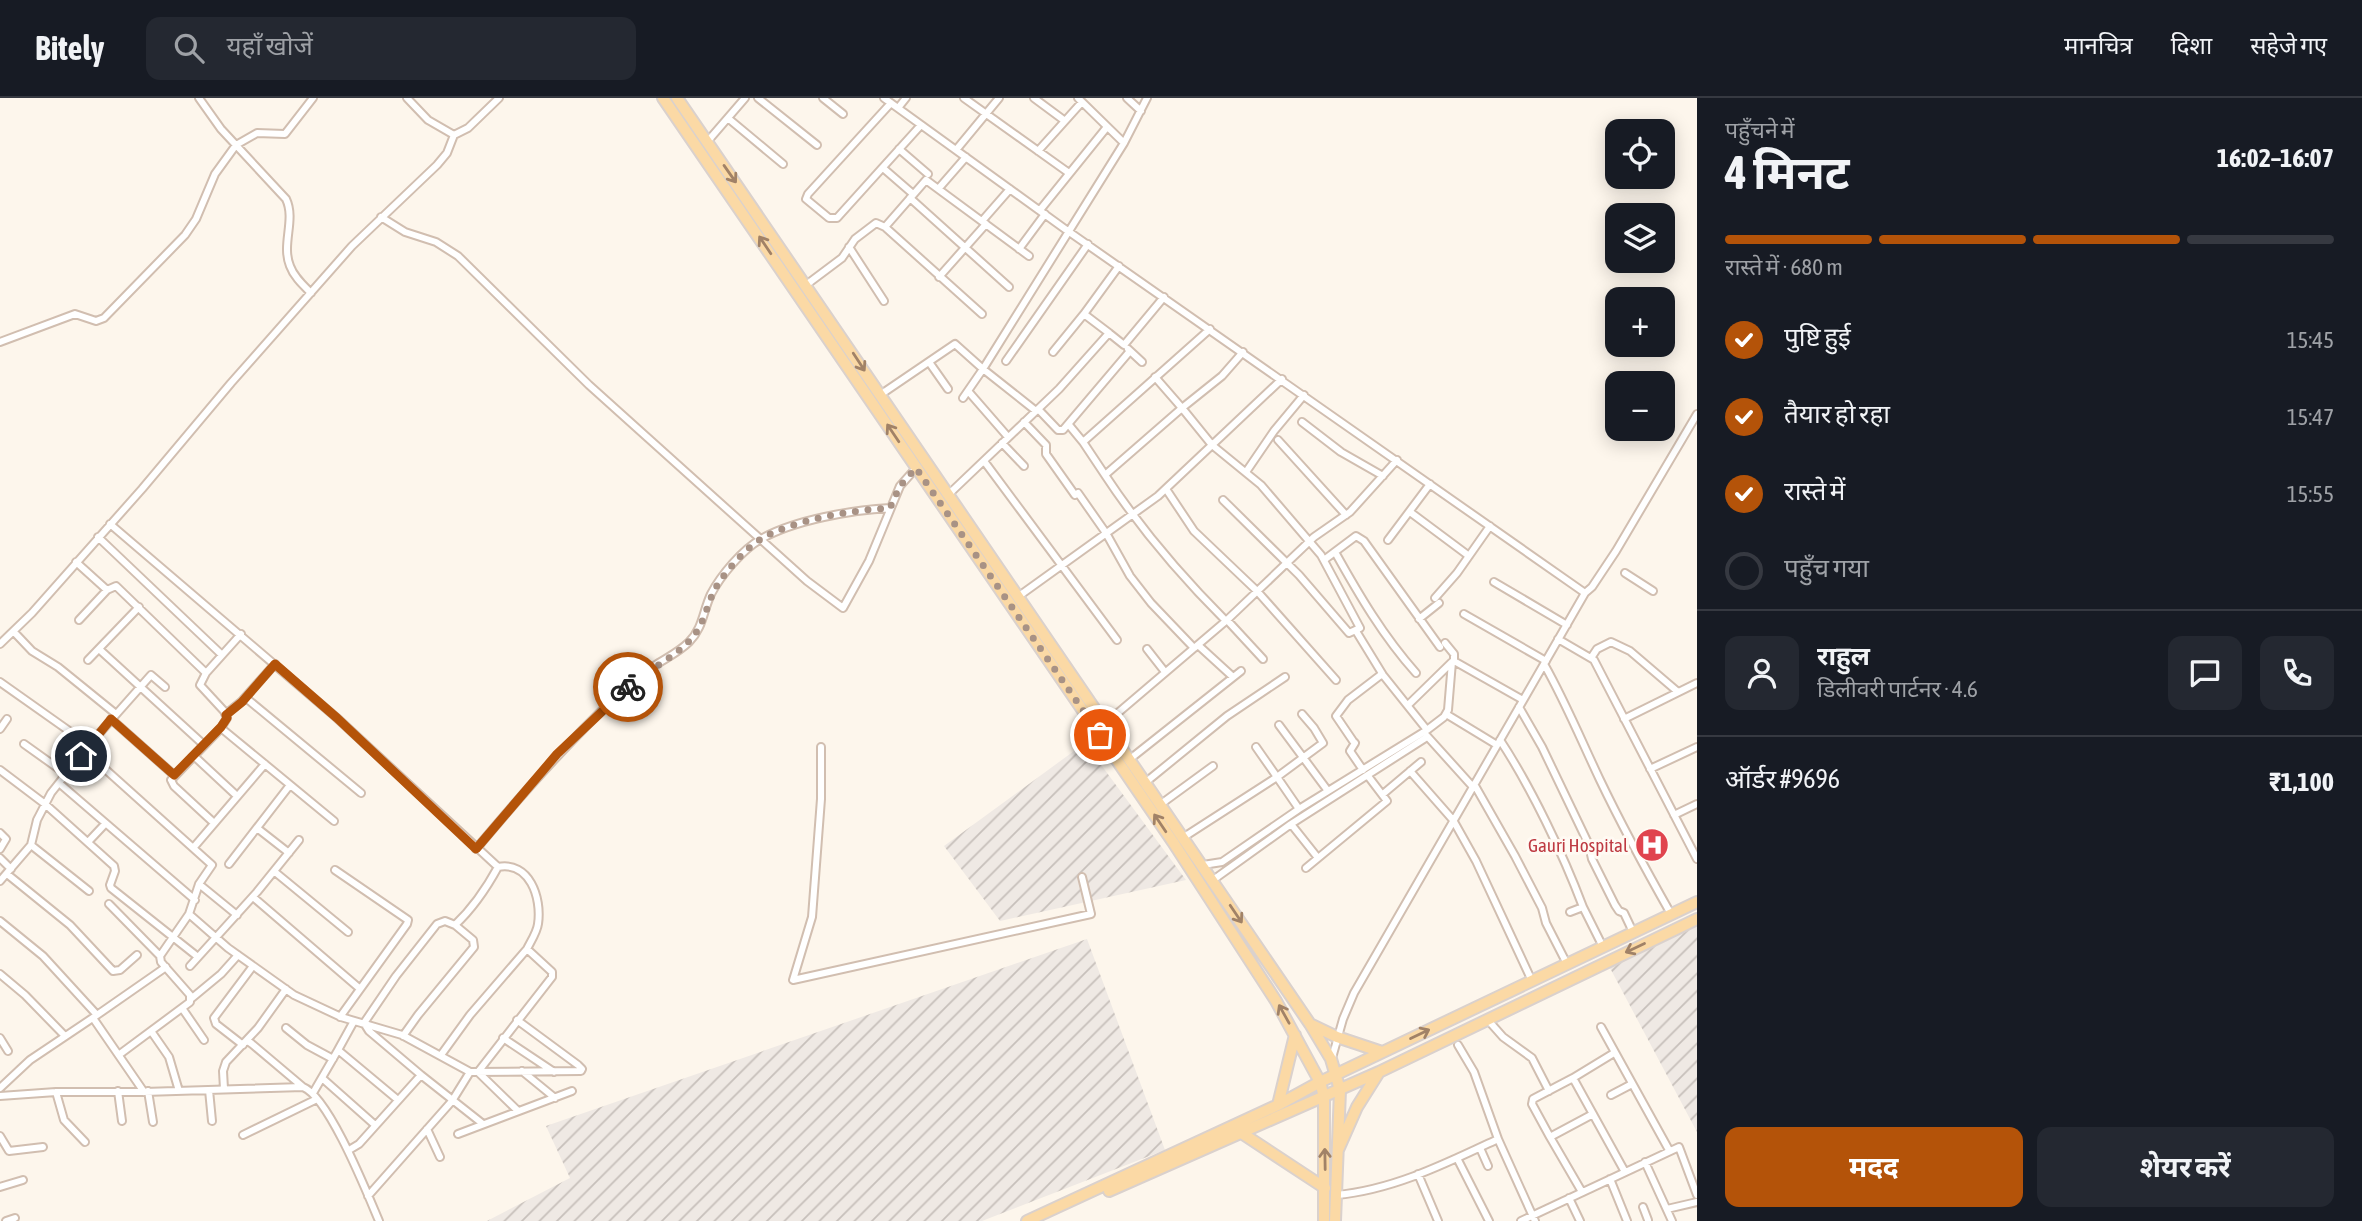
<!DOCTYPE html>
<html lang="hi">
<head>
<meta charset="utf-8">
<style>
	body { margin:0; font-family:"Asap Condensed","Noto Sans Devanagari",sans-serif; background:#242831; color:#f1f3f6; height:100vh; display:flex; flex-direction:column; font-size:26px; white-space:nowrap }
	* { box-sizing:border-box; margin:0 }
	p { font-size:23px; color:#9ea1a6 }
	.icon { flex:none; width:38px; height:38px; fill:none; stroke:currentColor; stroke-width:2; stroke-linecap:round; stroke-linejoin:round }
	.map { position:relative; flex:1; overflow:hidden }
	.panel { display:flex; flex-direction:column; background:#171b24; width:665px }
	.panel>* { flex:none }
	.fabs { position:absolute; left:1605px; top:21px; display:grid; gap:14px }
	.fabs a { display:grid; place-items:center; width:70px; height:70px; border-radius:14px; background:#171b24; box-shadow:0 4px 18px #0003; font-size:35px }
	.pin { position:absolute; display:grid; place-items:center; width:60px; height:60px; color:#fff; margin:-30px; border:4px solid #fff; border-radius:50%; box-shadow:0 2px 7px #0007 }
	.courier { position:absolute; display:grid; place-items:center; width:70px; height:70px; margin:-35px; border:5px solid #b45309; border-radius:50%; background:#fff; color:#222; box-shadow:0 2px 9px #0007 }
	.overview em { font-style:normal; font-weight:700 }
	.overview div { display:flex; flex-direction:column-reverse }
	.overview { display:flex; align-items:center; justify-content:space-between; height:119px; padding:0 28px }
	h1 { font-size:46px; font-weight:700; line-height:52px }
	.bar { display:grid; grid-template-columns:repeat(4,1fr); gap:10px 7px; align-content:center; height:84px; padding:0 28px }
	.bar i { height:9px; border-radius:5px; background:#363941 }
	.bar .current { background:#b45309 }
	.bar p { grid-column:span 4 }
	.line { display:flex; align-items:center; gap:18px; padding:0 28px; border-top:2px solid #363941 }
	.line div { flex:1 }
	.round { display:grid; place-items:center; flex:none; width:74px; height:74px; border-radius:14px; background:#242831 }
	ol { padding:0 28px; list-style:none }
	li { display:flex; align-items:center; gap:21px; height:77px }
	li p { margin-inline-start:auto }
	li .icon { padding:7px; border-radius:50%; background:#b45309; color:#fff; stroke-width:4 }
	li:last-child { color:#9ea1a6 }
	li i { width:38px; height:38px; border:4px solid #363941; border-radius:50% }
	.cta { display:flex; gap:14px; margin-top:auto; padding:14px 28px }
	.cta a { flex:1; height:80px; border-radius:14px; background:#b45309; color:#fff; font-size:28px; font-weight:700; line-height:80px; text-align:center }
	.cta a+a { background:#242831; color:#f1f3f6 }
	header { display:flex; align-items:center; gap:42px; box-sizing:border-box; height:98px; padding:0 35px; background:#171b24; border-bottom:2px solid #363941 }
	header strong { font-size:33px }
	nav { display:flex; gap:38px; margin-inline-start:auto; font-size:24px }
	.search { width:490px; height:63px; background:#242831; display:flex; align-items:center; gap:18px; box-sizing:border-box; padding:0 24px; border-radius:14px; color:#9ea1a6; font-size:26px }
	main { display:flex; flex:1; min-height:0 }
	.map>svg:first-child { display:block }
	.industrial { fill:url(#industrial-furrows) }
	.lines { fill:none; stroke-linecap:round; stroke-linejoin:round }
	.minor-casing { stroke:#d1beb0; stroke-width:10 }
	.primary-casing { stroke:#dad1cd; stroke-width:14 }
	.minor { stroke:#fff; stroke-width:6 }
	.primary { stroke:#fbd9a5; stroke-width:10 }
	.oneway { stroke:#a18267 }
	.done { stroke:#a89285; stroke-width:7; stroke-dasharray:0 12.6 }
	.route { stroke:#b45309; stroke-width:9 }
	.labels { text-anchor:middle; stroke-width:6; stroke-linejoin:round; paint-order:stroke }
	.health-label { font-size:19px; fill:#be3a42; stroke:#fffaf3; text-anchor:end }
</style>
</head>
<body>
<header>
<strong>Bitely</strong>
<div class="search"><svg class="icon" aria-label="search" viewBox="0 0 24 24"><circle cx="10" cy="10" r="6"/><path d="M15 15l6 6"/></svg>यहाँ खोजें</div>
<nav><a>मानचित्र</a><a>दिशा</a><a>सहेजे गए</a></nav>
</header>
<main>
<div class="map">
<svg width="1697" height="1123" viewBox="0 0 1697 1123">
	<defs>
		<pattern id="industrial-furrows" width="10" height="10" patternUnits="userSpaceOnUse" patternTransform="scale(1.75)"><rect width="10" height="10" fill="#efe9e4"/><path d="M-1 1l2-2M0 10L10 0M9 11l2-2" fill="none" stroke="#c7c0bb"/></pattern>
	</defs>
	<rect width="100%" height="100%" fill="#fdf6ec"/>
	<path class="industrial" d="M1085,645L1186,782L1000,823L944,748Z
		M1697,828V1034L1610,870Z
		M1087,841L1165,1052L982,1123H487L570,1080L546,1028Z"/>
	<g class="lines">
		<g class="minor-casing">
			<path id="minor" d="M199,0L221,31L286,101C296,122 281,146 290,168C294,179 303,187 311,195
				M407,0L428,22L454,37L468,30L499,0
				M758,0L817,47
				M823,0L843,16
				M884,0L1065,131L1585,495
				M964,0L1069,75
				M1034,0L1065,23
				M1078,0L1124,45
				M1127,0L1141,13
				M891,5L808,96L806,101L829,120H837L921,27
				M898,10L906,0
				M729,21L783,66
				M707,44L745,0
				M899,51L928,76
				M956,52L999,0
				M1038,53L1082,4
				M883,70L913,96
				M939,90L966,59
				M910,100L1009,189
				M1040,112L1107,29
				M381,119L405,134L436,144L458,158L589,287L807,483L843,510L869,463L900,388L916,370
				M982,123L1010,91
				M885,129L926,82L1029,158
				M849,149L884,203
				M1019,151L1045,116
				M939,179L986,126
				M806,187L842,160L855,141L876,125L885,129L982,216
				M1109,235L1084,216L1119,168
				M0,244L75,216L96,223L104,220L185,137L196,121L215,76L236,47L257,35L285,36L313,0
				M1128,251L1142,264
				M1053,254L1084,216
				M1006,263L1088,146
				M929,264L948,291
				M1155,279L1182,310L1105,377C1140,430 1181,478 1226,523
				M968,293L1008,339
				M880,297L955,246L983,271L1124,45L1147,0
				M963,300L983,271L1036,313
				M1038,311L1058,332H1063L1130,253
				M1024,324L1046,347V356L1075,397
				M1302,324L1341,354L1383,378
				M1069,327L1083,344L1210,231
				M1278,342L1346,417
				M1083,344L1105,377
				M1002,345L1024,368
				M984,363L1117,542
				M1246,374L1274,333L1304,297
				M1166,391L1194,433L1257,493L1336,582
				M1078,395L1106,435L1130,478L1151,505L1194,550L1198,547L1233,579
				M949,396L1059,291L1109,235L1124,247L1164,199
				M1223,402L1299,477L1349,535L1360,530L1321,457L1261,387L1212,347L1182,310L1222,278L1243,254
				M1410,414L1469,458
				M110,426L337,620L498,769
				M98,439L222,557
				M1388,442L1430,386
				M1335,454C1359,497 1383,538 1416,575
				M1324,462L1356,438L1364,443L1440,549
				M76,464L107,492
				M1625,475L1653,493
				M1494,484L1567,527
				M1019,498L1158,398L1282,281
				M1435,500L1457,475L1490,428
				M1464,516L1546,563
				M1419,521L1439,505
				M79,522L107,492L116,488L206,575L200,587L224,613L227,620L221,630L171,682L174,688L214,725
				M1227,522L1263,561
				M14,534L32,553L58,569L116,616
				M1558,541L1594,562L1697,761
				M1445,545L1454,556V563
				M0,546L32,515L142,391L231,285L352,148L437,67L447,55L454,37
				M99,551L204,647
				M1147,551L1165,574
				M1591,560L1597,551L1611,544L1630,553L1678,594
				M88,562L139,509
				M1452,564L1454,563L1523,602
				M1544,566C1565,603 1582,644 1600,682C1622,728 1646,772 1671,816
				M206,575L241,536
				M0,584L89,647
				M246,600L361,695
				M1408,607L1452,564L1448,612L1444,619L1427,632
				M1519,609L1542,649L1589,747L1592,761L1615,807L1619,813L1624,815L1633,834
				M226,616L241,604L275,566
				M1446,616L1497,647
				M111,621L174,677
				M1624,621L1697,585
				M1106,625L1227,522L1314,439L1350,414L1397,362
				M1279,627L1328,693
				M221,630L334,723
				M0,631L7,621
				M1427,638L1473,689
				M1500,642C1531,689 1563,756 1583,809
				M24,646L66,676
				M821,649V701L812,819L793,882L1091,816L1082,779
				M1256,649L1277,679L1323,645L1314,630L1302,616
				M85,653L212,767L199,786L189,816L160,858L161,864L190,897V904L120,956
				M194,658L237,698
				M1130,661L1241,573
				M1650,671L1697,649
				M0,672L45,706L114,768L115,773L110,787L111,790L198,859
				M1363,672L1350,653L1355,645L1353,643L1336,618L1348,602L1382,576
				M1410,673L1453,722L1476,763L1532,883
				M1146,684L1227,618L1285,579
				M59,685L195,802
				M1474,686L1515,758L1542,810L1546,825L1567,866
				M1383,696L1421,664
				M1161,706L1213,668
				M1299,711L1427,632L1383,577L1356,533
				M1674,717L1697,706
				M1291,726L1318,760
				M257,730L289,755
				M0,735L6,741L0,751
				M1184,739L1277,679L1299,711L1222,764L1203,767
				M88,744L105,726
				M31,747L89,793
				M194,749L265,666
				M476,751C521,697 566,646 617,598C629,587 641,577 654,568C666,560 679,554 689,544C703,530 703,513 711,496C721,477 742,452 761,441C794,422 852,412 890,410
				M0,760L11,771
				M229,766L290,687
				M1306,770L1387,703L1368,678
				M335,772L408,822L407,826L340,919
				M275,774L348,834
				M7,776L70,827L113,873L120,872L137,857
				M1213,782L1291,726L1427,639
				M0,783L31,747L37,722L51,695L89,647L151,577L165,589
				M199,786L237,817
				M253,799L359,890
				M109,806L160,858
				M1570,814L1583,809L1603,849
				M189,816L228,850L294,897L341,919L402,937L470,974
				M0,823L43,858L97,917L30,962L0,990
				M190,868L257,794L299,742
				M0,876L25,897L65,938
				M192,900L221,876L238,857
				M182,910L204,942
				M97,917L166,869
				M93,920L144,994
				M1487,921L1503,939L1532,960L1549,993
				M354,923L338,952L398,1002
				M1601,929L1669,1052
				M286,930L307,947L333,961
				M151,933L169,959L179,993
				M403,938L418,917L474,849L473,842L455,827
				M0,940L8,953
				M503,940L554,974
				M246,944L248,943L252,946L303,989
				M243,947L216,926L214,920L253,868
				M1458,947L1474,974L1498,1041
				M1614,955L1573,980L1625,1074
				M1332,960L1343,921L1354,895L1585,495L1592,489L1616,453L1697,316
				M522,973L555,1000
				M421,977L369,933L364,925L396,878L437,826L445,823L455,827C473,810 486,791 498,769C529,763 542,799 538,826C537,834 531,843 527,851L470,917L441,957
				M322,980L375,1027
				M1573,980L1533,1001L1532,1006L1550,1039L1593,1016
				M224,991L223,973L226,964L258,930L286,891
				M209,992L212,1023
				M118,993L122,1023
				M148,993L153,1024
				M56,994L64,1022L85,1044
				M313,995L338,952
				M1611,997L1632,986
				M0,998L56,994H144L303,989C329,999 367,1095 379,1123
				M518,1013L478,974L552,879V874L527,851
				M427,1031L440,1059
				M458,1036L572,993
				M243,1037L317,1001
				M0,1038L9,1053L43,1049
				M1550,1039L1582,1094
				M1480,1050L1488,1068
				M349,1052L359,1046L421,977L483,1026
				M1457,1060L1489,1123
				M1645,1064L1672,1123
				M1418,1076L1438,1123
				M1610,1081L1627,1123
				M0,1089L23,1082
				M1336,1097C1393,1092 1447,1065 1498,1041L1535,1123
				M368,1098L452,1003L470,974L581,973L582,971L578,967L517,922
				M1569,1100L1580,1123
				M1643,1109L1648,1122
				M1667,1111L1697,1104
				M6,1123L15,1120
				M1521,1123L1679,1049L1697,1097"/>
		</g>
		<g class="primary-casing">
			<path id="primary" d="M663,0L1173,744L1276,903L1320,984L1324,999V1123
				M677,0L1310,926L1331,961L1340,992L1335,1123
				M1310,926L1337,939L1382,954
				M1278,1007L1295,937
				M1240,1034L1325,1090
				M1338,1052L1357,1009L1379,974
				M1109,1093L1379,974L1697,821
				M1027,1123L1278,1007L1320,984L1697,804"/>
		</g>
		<use href="#minor" class="minor"/>
		<use href="#primary" class="primary"/>
	</g>
	<defs><path id="oneway-shaft" d="M-6 0H5M1.5-3L5.5 0L1.5 3" fill="none" stroke-width="1.6" stroke-linecap="round" stroke-linejoin="round" transform="scale(1.75)"/></defs>
	<g class="oneway">
		<use href="#oneway-shaft" transform="translate(730 76) rotate(55)"/>
		<use href="#oneway-shaft" transform="translate(765 147) rotate(-124)"/>
		<use href="#oneway-shaft" transform="translate(859 264) rotate(57)"/>
		<use href="#oneway-shaft" transform="translate(893 335) rotate(-124)"/>
		<use href="#oneway-shaft" transform="translate(1160 725) rotate(-124)"/>
		<use href="#oneway-shaft" transform="translate(1236 816) rotate(56)"/>
		<use href="#oneway-shaft" transform="translate(1635 850) rotate(155)"/>
		<use href="#oneway-shaft" transform="translate(1284 916) rotate(-119)"/>
		<use href="#oneway-shaft" transform="translate(1420 936) rotate(-26)"/>
		<use href="#oneway-shaft" transform="translate(1325 1061) rotate(-91)"/>
	</g>
	<g class="lines">
		<path class="done" d="M628,589C648,571 675,560 692,540C706,524 707,501 720,483C730,469 745,451 761,441C793,422 852,412 890,410L900,388L916,370L1100,637"/>
		<path class="route" d="M81,658L111,621L174,677L221,629L227,620L226,617L242,604L275,566L337,620L476,751L557,656L628,589"/>
	</g>
	<defs>
		<g id="hospital-disc" transform="scale(1.75)"><circle r="9.5" fill="#e0444e" stroke="#fffaf3"/><path d="M-5-5h3v3.5h4V-5h3V5h-3V1.5h-4V5h-3Z" fill="#fff"/></g>
	</defs>
	<g fill-rule="evenodd">
		<use href="#hospital-disc" x="1652" y="747"/>
	</g>
	<g class="labels">
		<g class="health-label">
			<text x="1628" y="754">Gauri Hospital</text>
		</g>
	</g>
</svg>
<div class="fabs">
<a><svg class="icon" aria-label="locate" viewBox="0 0 24 24"><circle cx="12" cy="12" r="6"/><path d="M12 2v4M12 18v4M2 12h4M18 12h4"/></svg></a>
<a><svg class="icon" aria-label="layers" viewBox="0 0 24 24"><path d="M12 4l9 5-9 5-9-5zM3 14l9 5 9-5"/></svg></a>
<a>+</a>
<a>−</a>
</div>
<div class="pin" style="left:1100px;top:637px;background:#ea580c"><svg class="icon" aria-label="bag" viewBox="0 0 24 24"><path d="M5 8h14l-1 12H6zM9 8a3 3 0 0 1 6 0"/></svg></div>
<div class="pin" style="left:81px;top:658px;background:#1f2937"><svg class="icon" aria-label="home" viewBox="0 0 24 24"><path d="M3 11l9-7 9 7M6 9v11h12V9"/></svg></div>
<div class="courier" style="left:628px;top:589px"><svg class="icon" aria-label="bike" viewBox="0 0 24 24"><circle cx="6" cy="16" r="4"/><circle cx="18" cy="16" r="4"/><path d="M6 16l4-8h5l3 8M10 8l3 8H6M13 5h3"/></svg></div>
</div>
<section class="panel">
<div class="overview"><div><h1>4 मिनट</h1><p>पहुँचने में</p></div><em>16:02–16:07</em></div>
<div class="bar"><i class="current"></i><i class="current"></i><i class="current"></i><i></i><p>रास्ते में · 680 m</p></div>
<ol>
<li><svg class="icon" aria-label="check" viewBox="0 0 24 24"><path d="M5 12l5 5 9-10"/></svg>पुष्टि हुई<p>15:45</p></li>
<li><svg class="icon" aria-label="check" viewBox="0 0 24 24"><path d="M5 12l5 5 9-10"/></svg>तैयार हो रहा<p>15:47</p></li>
<li><svg class="icon" aria-label="check" viewBox="0 0 24 24"><path d="M5 12l5 5 9-10"/></svg>रास्ते में<p>15:55</p></li>
<li><i></i>पहुँच गया</li>
</ol>
<div class="line" style="height:126px"><a class="round"><svg class="icon" aria-label="person" viewBox="0 0 24 24"><circle cx="12" cy="8" r="4"/><path d="M4 21q1-7 8-7t8 7"/></svg></a><div><b>राहुल</b><p>डिलीवरी पार्टनर · 4.6</p></div><a class="round"><svg class="icon" aria-label="chat" viewBox="0 0 24 24"><path d="M4 5h16v11H9l-5 4z"/></svg></a><a class="round"><svg class="icon" aria-label="phone" viewBox="0 0 24 24"><path d="M5 4h4l2 5-3 2q2 4 5 5l2-3 5 2v4C11 20 4 13 5 4z"/></svg></a></div>
<div class="line" style="height:91px"><div>ऑर्डर #9696</div><b>₹1,100</b></div>
<div class="cta"><a>मदद</a><a>शेयर करें</a></div>
</section>
</main>
</body>
</html>
